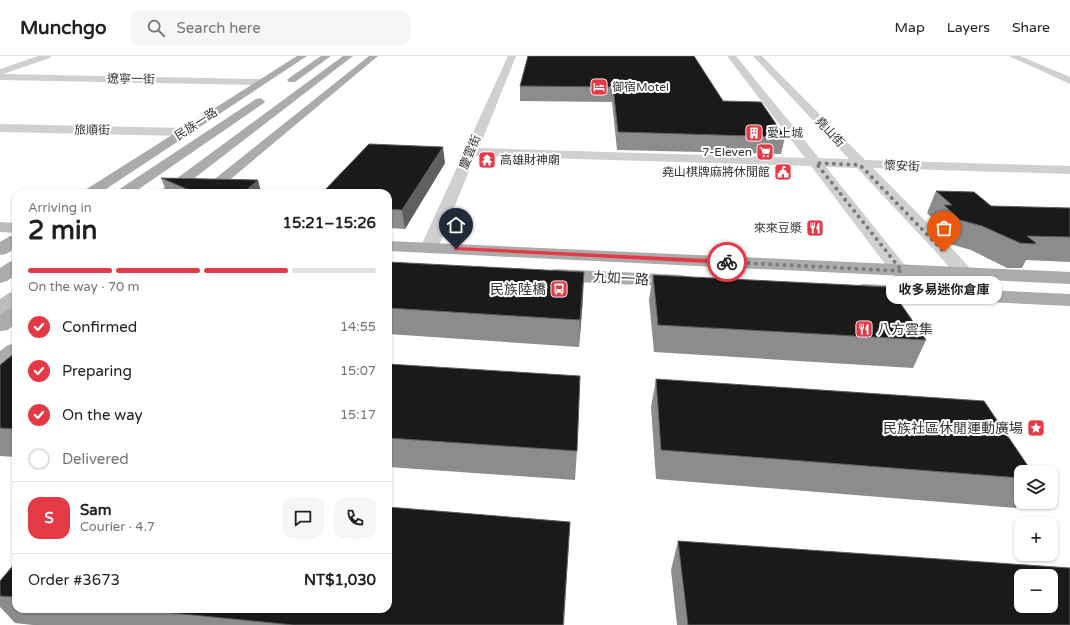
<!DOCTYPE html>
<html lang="en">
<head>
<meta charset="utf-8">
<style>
	body { margin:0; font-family:"Varela Round","Noto Sans TC",sans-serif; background:#f6f6f6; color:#202124; height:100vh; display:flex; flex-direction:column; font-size:15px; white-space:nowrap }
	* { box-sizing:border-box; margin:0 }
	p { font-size:13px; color:#757577 }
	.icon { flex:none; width:22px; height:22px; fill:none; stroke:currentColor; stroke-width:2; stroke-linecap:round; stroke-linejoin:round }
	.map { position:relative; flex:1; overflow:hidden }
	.details { position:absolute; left:12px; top:133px; width:380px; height:424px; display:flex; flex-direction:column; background:#fff; border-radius:12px; box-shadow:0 1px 3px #0004 }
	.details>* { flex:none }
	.buttons { position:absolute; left:1014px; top:409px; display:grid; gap:8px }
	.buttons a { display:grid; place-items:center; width:44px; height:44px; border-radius:8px; background:#fff; box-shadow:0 1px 3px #0004; font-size:20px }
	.pin { position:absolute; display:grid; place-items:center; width:34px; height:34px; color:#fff; margin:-41px -17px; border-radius:50% 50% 50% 0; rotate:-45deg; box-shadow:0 0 4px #0007 }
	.pin .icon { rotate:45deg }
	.courier { position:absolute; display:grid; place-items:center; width:40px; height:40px; margin:-20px; border:3px solid #e63946; border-radius:50%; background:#fff; color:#222; box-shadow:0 1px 5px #0007 }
	.bubble { position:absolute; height:28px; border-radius:12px; background:#fff; box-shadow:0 1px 3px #0004; font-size:13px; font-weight:700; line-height:28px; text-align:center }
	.overview em { font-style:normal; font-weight:700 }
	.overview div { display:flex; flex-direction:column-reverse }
	.overview { display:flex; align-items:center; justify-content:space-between; height:68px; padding:0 16px }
	h1 { font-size:26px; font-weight:700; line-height:30px }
	.bar { display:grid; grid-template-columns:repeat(4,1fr); gap:6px 4px; align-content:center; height:48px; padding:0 16px }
	.bar i { height:5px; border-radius:3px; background:#e0e0e0 }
	.bar .selected { background:#e63946 }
	.bar p { grid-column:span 4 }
	.line { display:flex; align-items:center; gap:10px; padding:0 16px; border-top:1px solid #e0e0e0 }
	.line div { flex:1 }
	.round { display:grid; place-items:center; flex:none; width:42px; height:42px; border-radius:12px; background:#f6f6f6 }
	ol { padding:0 16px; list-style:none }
	li { display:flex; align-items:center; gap:12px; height:44px }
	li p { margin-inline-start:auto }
	li .icon { padding:4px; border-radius:50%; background:#e63946; color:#fff; stroke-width:4 }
	li:last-child { color:#757577 }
	li i { width:22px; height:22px; border:2px solid #e0e0e0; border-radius:50% }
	header { display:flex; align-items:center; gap:24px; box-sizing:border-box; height:56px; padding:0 20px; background:#fff; border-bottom:1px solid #e0e0e0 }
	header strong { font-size:19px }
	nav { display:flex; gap:22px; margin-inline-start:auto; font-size:14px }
	.search { width:280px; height:36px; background:#f6f6f6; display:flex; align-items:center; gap:10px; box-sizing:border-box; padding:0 14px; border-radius:12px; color:#757577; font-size:15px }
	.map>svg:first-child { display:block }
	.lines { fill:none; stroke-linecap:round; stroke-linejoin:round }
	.street { fill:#d0d0d0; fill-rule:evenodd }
	.secondary { fill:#bdbdbd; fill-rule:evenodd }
	.primary { fill:#ababab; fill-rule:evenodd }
	.wall { fill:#8c8c8c }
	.shaded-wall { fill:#5f5f5f }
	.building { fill:#1a1a1a; stroke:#5f5f5f; fill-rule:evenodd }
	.route { fill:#e63946 }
	.done { stroke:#7a7a7a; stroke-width:4; stroke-dasharray:0 7.2 }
	.labels { text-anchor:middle; stroke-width:4; stroke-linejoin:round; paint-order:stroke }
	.far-street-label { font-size:12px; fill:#333; stroke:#fff }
	.far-poi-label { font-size:12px; fill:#333; stroke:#fff; text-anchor:start }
	.street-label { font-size:14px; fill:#333; stroke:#fff }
	.poi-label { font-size:14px; fill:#333; stroke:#fff; text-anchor:end }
</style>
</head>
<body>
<header>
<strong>Munchgo</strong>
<div class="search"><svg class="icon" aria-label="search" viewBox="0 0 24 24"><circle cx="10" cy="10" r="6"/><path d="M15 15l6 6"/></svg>Search here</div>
<nav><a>Map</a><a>Layers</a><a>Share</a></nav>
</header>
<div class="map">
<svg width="1070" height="569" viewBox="0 0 1070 569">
	<rect width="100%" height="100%" fill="#fff"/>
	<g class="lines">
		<path class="street" d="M38,0H51L50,2L3,18L262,23L267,26L262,29L0,24V13Z
			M508,0H516L479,92L805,102L727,0H736L819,102L849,103L753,0H762L865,104L1070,110V118L873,112L947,187L992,236L995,240L992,244L985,246L978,244L935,195L857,112L826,111L924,233L927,237L924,241L917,243L910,241L811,110L475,100L438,192L435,196L429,197L423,196L420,192Z
			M1009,0H1020L1070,21V28Z
			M0,68L184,72L188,73L190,76L188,79L184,80L0,76Z"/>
		<path class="secondary" d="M0,166L16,167V177L0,176Z
			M16,235V251L7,257L0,259V243L9,237Z"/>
		<path class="primary" d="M297,0H307L100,137H82L85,134Z
			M321,0H331L295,26H289L287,24L289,22Z
			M343,0H353L175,137H158L161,134Z
			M369,0H378L214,137H197Z
			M260,42L265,45L264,47L133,137H115L118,134L256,43Z
			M16,179V192L6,198L0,199V186L10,180Z
			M388,185L1070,216V228L388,195Z
			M16,204V219L7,225L0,227V212L9,206Z
			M555,213L682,219L689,221L692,225L689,229L682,231L555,225L548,223L546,219L548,215Z
			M863,228L1070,238V250L863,240L856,238L853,234L856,230Z
			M16,251V267L8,274L0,275V259L9,253Z
			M16,287V306L8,312L0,314V295L8,289Z"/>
	</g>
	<path class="wall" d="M528,0L723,45L785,81L781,98L617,94L612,46L520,45V30Z
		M445,107L405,173L388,172V137Z
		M161,122L258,124L261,137H167Z
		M936,135L991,150L1070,152V206L1026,204L1022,212H1007L971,194L950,188L934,172L937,167L927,157Z
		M388,206L583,242L579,291L388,278Z
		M653,219L926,284L913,312L654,296L649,244Z
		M16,296V401L0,400V309Z
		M388,308L577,395L575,424L388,411Z
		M656,323L1021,416V446L1016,452L656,423L651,351Z
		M570,466L564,569H33L15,567L0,551V525L16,506V553H388Z
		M678,485L1070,569H677L671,514Z"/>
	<path class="shaded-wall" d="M443,91L445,107L405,173L402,154Z
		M258,124L261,137H243Z
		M584,216L583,242L579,291L580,264Z"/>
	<path class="building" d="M528,0H694L723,45L761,46L785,81L618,76L613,31L520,30Z
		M369,88L443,91L402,154L388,153V137H322Z
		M161,122L258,124L243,137H196Z
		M936,135L974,136L991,150L1070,152V181L1027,180L1036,187L1035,188L1020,187L982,170L960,164L944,149H952Z
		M388,206L584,216L580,264L388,252Z
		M653,219L889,231L926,284L658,269Z
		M16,296V373L0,372V309Z
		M388,308L580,320L577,395L388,382Z
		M656,323L984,345L1032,416H1021V422L661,394Z
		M388,451L570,466L563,569H293L132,553H388Z
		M678,485L1070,512V569H688ZM1021,520H1051V550H1021Z
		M16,506V541L0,540V525Z"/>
	<path class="route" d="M456,191L727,204L730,206L727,208L454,194V192Z"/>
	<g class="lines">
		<path class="done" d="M727,206L902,215L816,107L860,109L944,196"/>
	</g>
	<defs>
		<g id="hotel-square" transform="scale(0.9)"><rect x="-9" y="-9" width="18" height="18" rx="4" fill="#e63946" stroke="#fff"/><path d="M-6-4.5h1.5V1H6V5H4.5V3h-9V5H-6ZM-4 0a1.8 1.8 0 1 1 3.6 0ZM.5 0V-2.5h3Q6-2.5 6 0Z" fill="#fff"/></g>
		<g id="building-square" transform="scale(0.9)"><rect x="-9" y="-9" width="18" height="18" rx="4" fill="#e63946" stroke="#fff"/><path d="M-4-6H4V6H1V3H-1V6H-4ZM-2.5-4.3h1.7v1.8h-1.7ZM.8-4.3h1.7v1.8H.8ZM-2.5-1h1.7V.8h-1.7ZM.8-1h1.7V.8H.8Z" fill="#fff"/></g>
		<g id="supermarket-square" transform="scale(0.9)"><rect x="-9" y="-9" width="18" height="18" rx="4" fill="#e63946" stroke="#fff"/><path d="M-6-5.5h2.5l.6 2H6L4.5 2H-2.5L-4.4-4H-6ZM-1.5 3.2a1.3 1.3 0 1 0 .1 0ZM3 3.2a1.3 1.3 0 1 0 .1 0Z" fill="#fff"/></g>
		<g id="temple-square" transform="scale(0.9)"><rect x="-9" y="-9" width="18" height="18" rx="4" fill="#e63946" stroke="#fff"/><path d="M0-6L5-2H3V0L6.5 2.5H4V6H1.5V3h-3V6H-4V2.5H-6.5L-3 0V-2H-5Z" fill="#fff"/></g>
		<g id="civic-square" transform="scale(0.9)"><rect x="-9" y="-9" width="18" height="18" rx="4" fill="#e63946" stroke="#fff"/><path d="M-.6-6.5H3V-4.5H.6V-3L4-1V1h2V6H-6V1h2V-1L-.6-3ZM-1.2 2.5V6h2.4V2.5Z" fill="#fff"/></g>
		<g id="restaurant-square" transform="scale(0.9)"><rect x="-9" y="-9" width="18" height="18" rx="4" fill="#e63946" stroke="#fff"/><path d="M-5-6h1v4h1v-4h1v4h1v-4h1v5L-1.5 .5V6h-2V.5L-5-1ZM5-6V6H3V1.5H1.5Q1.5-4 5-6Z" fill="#fff"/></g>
		<g id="bus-square" transform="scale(0.9)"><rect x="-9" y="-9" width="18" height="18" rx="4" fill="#e63946" stroke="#fff"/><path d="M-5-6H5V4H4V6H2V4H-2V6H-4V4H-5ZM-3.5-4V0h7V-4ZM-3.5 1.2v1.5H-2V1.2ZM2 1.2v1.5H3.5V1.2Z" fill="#fff"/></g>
		<g id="sight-square" transform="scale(0.9)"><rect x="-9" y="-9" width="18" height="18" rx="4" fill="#e63946" stroke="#fff"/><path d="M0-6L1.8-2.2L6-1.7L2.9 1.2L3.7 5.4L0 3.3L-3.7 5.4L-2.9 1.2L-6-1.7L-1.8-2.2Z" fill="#fff"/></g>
	</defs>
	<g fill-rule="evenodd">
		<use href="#hotel-square" x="599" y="31"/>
		<use href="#building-square" x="754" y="77"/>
		<use href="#supermarket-square" x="765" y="96"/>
		<use href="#temple-square" x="487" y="104"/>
		<use href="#civic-square" x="783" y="116"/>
		<use href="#restaurant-square" x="815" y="172"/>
		<use href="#bus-square" x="559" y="233"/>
		<use href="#restaurant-square" x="864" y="273"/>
		<use href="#sight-square" x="1036" y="372"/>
	</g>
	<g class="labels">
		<g class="far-street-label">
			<text transform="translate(131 23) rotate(1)" y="4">遼寧一街</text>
			<text transform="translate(196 68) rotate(-33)" y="4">民族一路</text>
			<text transform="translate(92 74) rotate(1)" y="4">旅順街</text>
			<text transform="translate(830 76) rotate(47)" y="4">堯山街</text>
			<text transform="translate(470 96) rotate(-67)" y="4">慶雲街</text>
			<text transform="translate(902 110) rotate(2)" y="4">懷安街</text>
		</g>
		<g class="far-poi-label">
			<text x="612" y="35">御宿Motel</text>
			<text x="767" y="81">愛上城</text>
			<text x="752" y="100" text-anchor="end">7-Eleven</text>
			<text x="500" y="108">高雄財神廟</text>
			<text x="770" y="120" text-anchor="end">堯山棋牌麻將休閒館</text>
			<text x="802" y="176" text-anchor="end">來來豆漿</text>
		</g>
		<g class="street-label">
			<text transform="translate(621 222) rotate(3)" y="5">九如一路</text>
		</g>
		<g class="poi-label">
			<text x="546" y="238">民族陸橋</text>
			<text x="877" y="278" text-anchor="start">八方雲集</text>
			<text x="1023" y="377">民族社區休閒運動廣場</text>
		</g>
	</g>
</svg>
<div class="buttons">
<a><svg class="icon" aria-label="layers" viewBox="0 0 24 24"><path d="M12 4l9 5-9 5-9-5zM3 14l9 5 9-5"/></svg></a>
<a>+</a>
<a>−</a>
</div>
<div class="pin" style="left:944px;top:196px;background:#ea580c"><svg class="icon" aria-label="bag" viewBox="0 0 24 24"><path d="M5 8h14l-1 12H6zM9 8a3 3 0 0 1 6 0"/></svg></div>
<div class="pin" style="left:456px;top:193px;background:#1f2937"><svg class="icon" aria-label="home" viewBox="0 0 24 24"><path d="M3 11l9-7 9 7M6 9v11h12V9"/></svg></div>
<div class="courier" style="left:727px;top:206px"><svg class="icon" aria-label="bike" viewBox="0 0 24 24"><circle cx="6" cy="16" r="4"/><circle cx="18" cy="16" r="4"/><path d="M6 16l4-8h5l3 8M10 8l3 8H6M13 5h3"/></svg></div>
<div class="bubble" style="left:886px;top:220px;width:116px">收多易迷你倉庫</div>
<section class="details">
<div class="overview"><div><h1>2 min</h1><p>Arriving in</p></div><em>15:21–15:26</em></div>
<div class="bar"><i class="selected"></i><i class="selected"></i><i class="selected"></i><i></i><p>On the way · 70 m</p></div>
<ol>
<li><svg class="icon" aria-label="check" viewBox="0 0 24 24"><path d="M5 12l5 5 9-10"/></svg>Confirmed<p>14:55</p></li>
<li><svg class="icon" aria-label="check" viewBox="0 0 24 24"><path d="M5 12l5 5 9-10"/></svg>Preparing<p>15:07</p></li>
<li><svg class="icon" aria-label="check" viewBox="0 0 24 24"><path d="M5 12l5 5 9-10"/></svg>On the way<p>15:17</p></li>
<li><i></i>Delivered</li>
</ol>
<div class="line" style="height:72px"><b class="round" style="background:#e63946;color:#fff">S</b><div><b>Sam</b><p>Courier · 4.7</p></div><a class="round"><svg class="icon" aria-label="chat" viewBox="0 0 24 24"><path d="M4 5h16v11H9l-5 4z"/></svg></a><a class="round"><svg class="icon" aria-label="phone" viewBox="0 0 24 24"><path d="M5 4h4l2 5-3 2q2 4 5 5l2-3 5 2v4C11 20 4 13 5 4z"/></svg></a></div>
<div class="line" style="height:52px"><div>Order #3673</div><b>NT$1,030</b></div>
</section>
</div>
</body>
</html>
